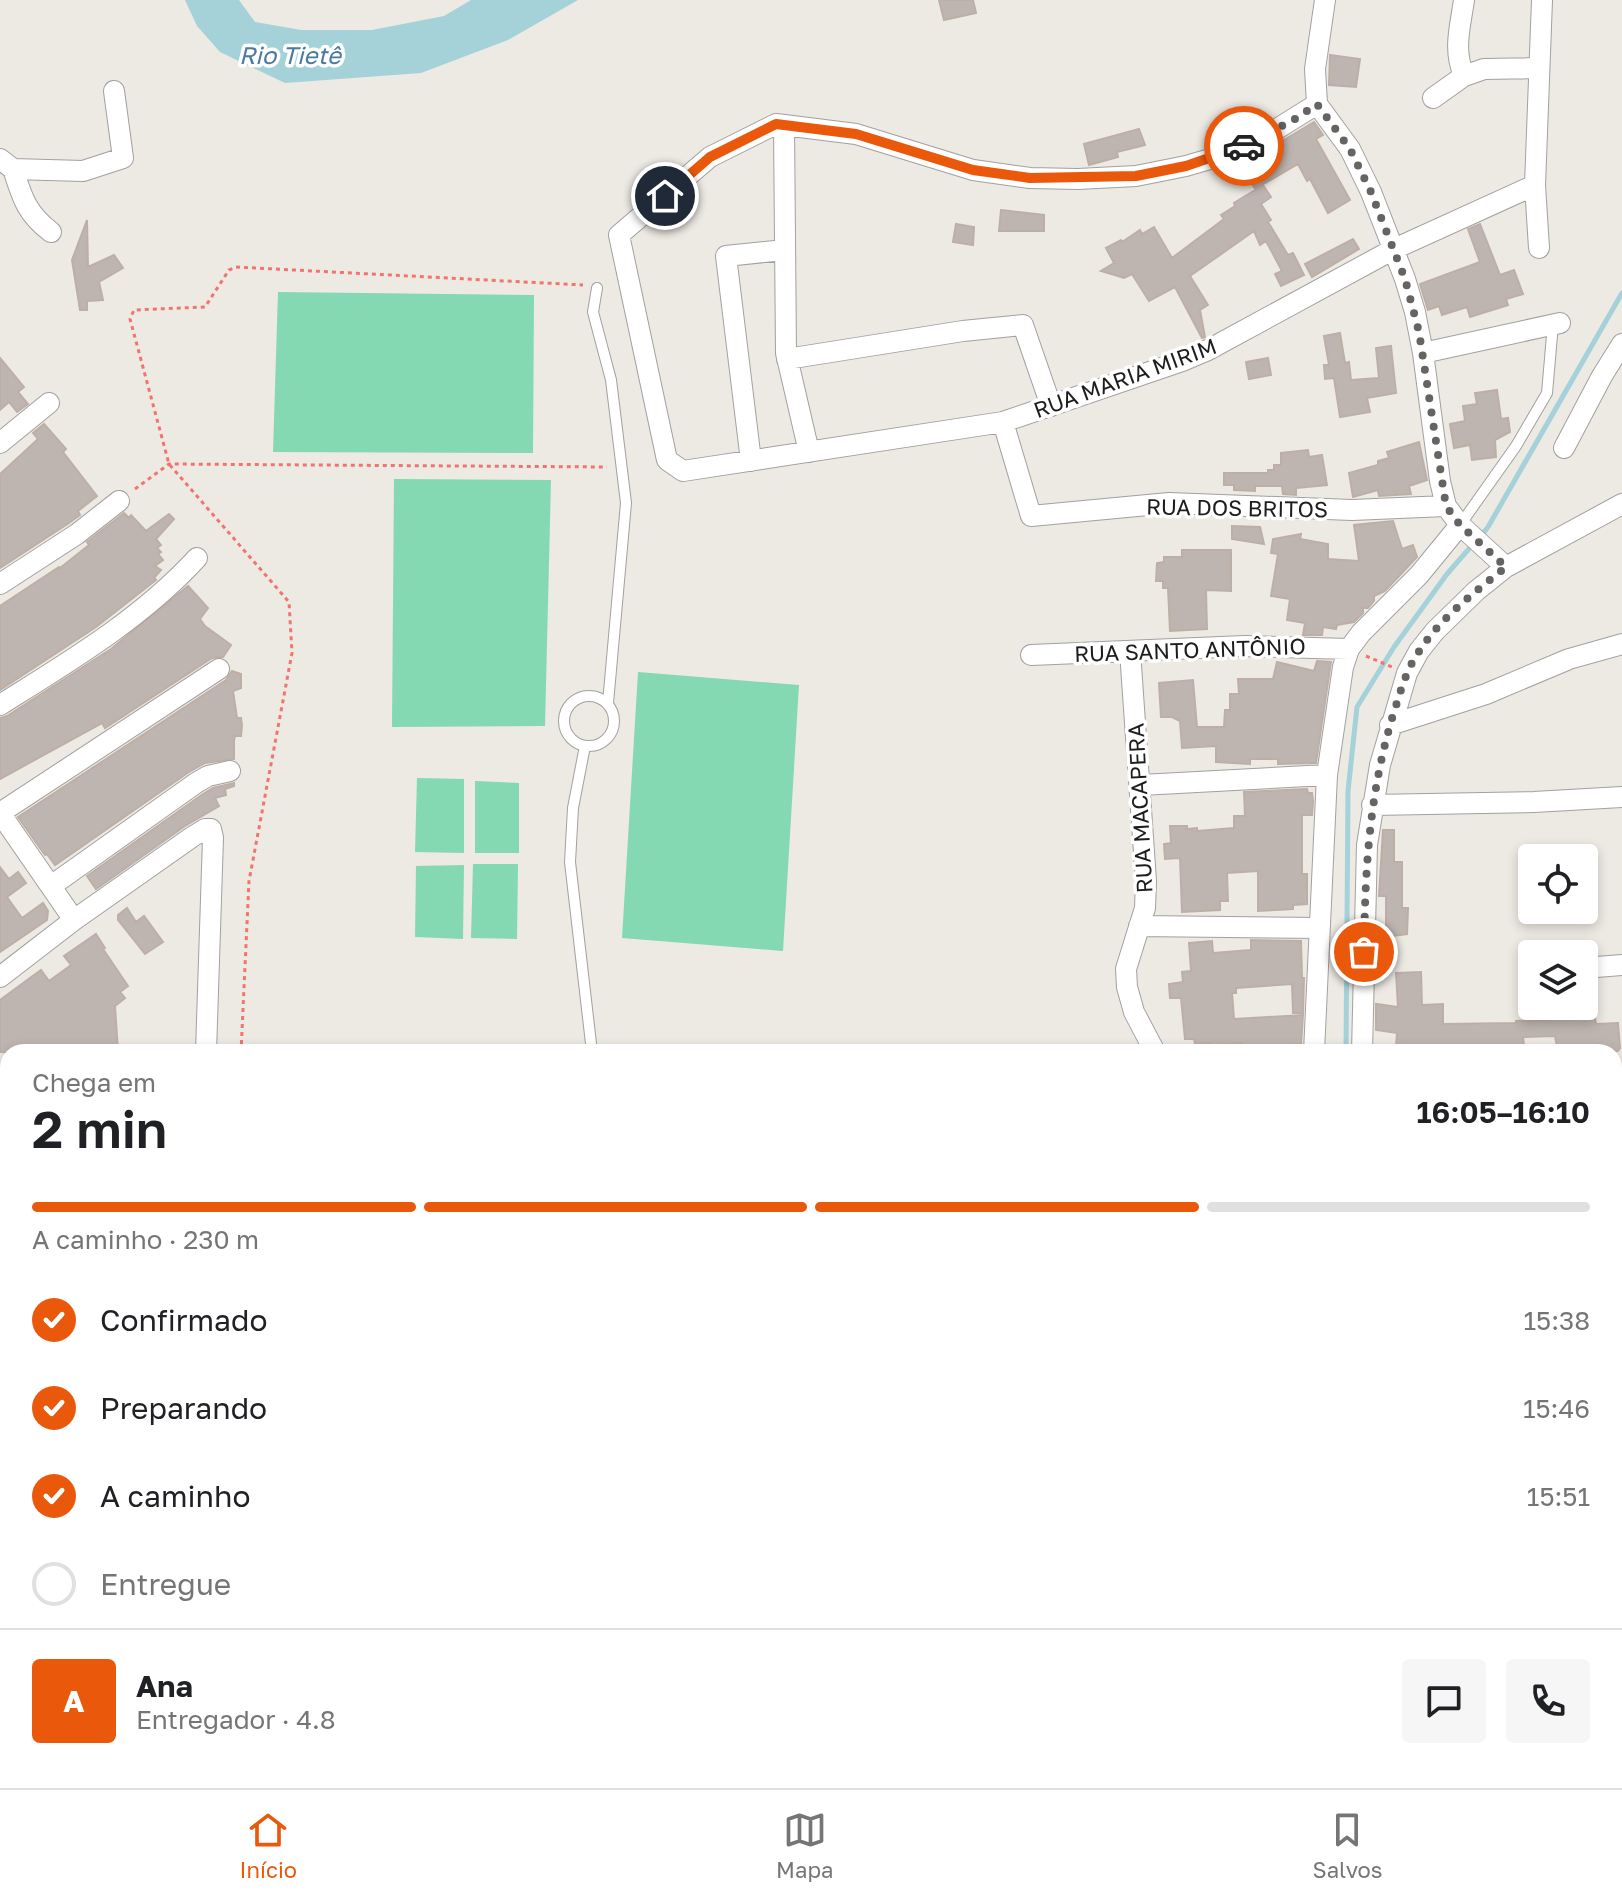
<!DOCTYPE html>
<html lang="pt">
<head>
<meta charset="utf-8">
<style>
	body { margin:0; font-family:"Golos Text",sans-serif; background:#f6f6f6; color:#202124; height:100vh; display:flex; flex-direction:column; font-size:30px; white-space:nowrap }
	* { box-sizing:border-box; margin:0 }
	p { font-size:26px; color:#757577 }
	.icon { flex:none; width:44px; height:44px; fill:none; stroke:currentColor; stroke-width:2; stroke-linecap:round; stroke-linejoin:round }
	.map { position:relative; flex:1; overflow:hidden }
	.drawer { position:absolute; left:0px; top:1044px; width:1622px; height:744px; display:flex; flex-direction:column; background:#fff; border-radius:24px 24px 0 0; box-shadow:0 4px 12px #0003 }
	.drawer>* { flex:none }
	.buttons { position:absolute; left:1518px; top:844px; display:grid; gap:16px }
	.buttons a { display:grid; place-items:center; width:80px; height:80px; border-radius:8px; background:#fff; box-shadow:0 4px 12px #0003; font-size:40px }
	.pin { position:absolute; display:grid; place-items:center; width:68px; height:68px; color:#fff; margin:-34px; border:4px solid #fff; border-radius:50%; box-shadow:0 2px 8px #0007 }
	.courier { position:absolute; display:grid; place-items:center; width:80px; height:80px; margin:-40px; border:6px solid #ea580c; border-radius:50%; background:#fff; color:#222; box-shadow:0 2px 10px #0007 }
	.summary em { font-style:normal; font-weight:600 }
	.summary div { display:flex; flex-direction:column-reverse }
	.summary { display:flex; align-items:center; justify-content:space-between; height:136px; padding:0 32px }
	h1 { font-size:52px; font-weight:600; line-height:60px }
	.bar { display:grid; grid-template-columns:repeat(4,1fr); gap:12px 8px; align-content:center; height:96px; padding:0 32px }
	.bar i { height:10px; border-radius:6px; background:#e0e0e0 }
	.bar .active { background:#ea580c }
	.bar p { grid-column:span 4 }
	.line { display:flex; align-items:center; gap:20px; padding:0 32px; border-top:2px solid #e0e0e0 }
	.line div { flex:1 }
	.round { display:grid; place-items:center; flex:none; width:84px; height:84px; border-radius:8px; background:#f6f6f6 }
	ol { padding:0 32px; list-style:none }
	li { display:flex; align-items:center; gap:24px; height:88px }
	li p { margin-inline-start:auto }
	li .icon { padding:8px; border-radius:50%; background:#ea580c; color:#fff; stroke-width:4 }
	li:last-child { color:#757577 }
	li i { width:44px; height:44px; border:4px solid #e0e0e0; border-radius:50% }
	.tab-bar { display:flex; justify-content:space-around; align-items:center; height:112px; border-top:2px solid #e0e0e0; background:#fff; font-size:22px; color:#757577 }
	.tab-bar a { display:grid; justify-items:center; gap:4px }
	.tab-bar .active { color:#ea580c }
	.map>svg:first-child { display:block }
	.pitch { fill:#84d9b3 }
	.water { fill:#a5d1d9 }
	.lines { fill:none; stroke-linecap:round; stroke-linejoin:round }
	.stream { stroke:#a5d1d9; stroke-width:5 }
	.building { fill:#beb5b0; stroke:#beafa6; stroke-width:2 }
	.service-casing { stroke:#a1a1a1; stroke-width:12 }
	.minor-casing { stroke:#a1a1a1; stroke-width:22 }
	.path { stroke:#f2746f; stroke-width:3; stroke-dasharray:4 4; stroke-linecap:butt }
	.service { stroke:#fff; stroke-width:10 }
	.minor { stroke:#fff; stroke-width:20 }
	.done { stroke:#666462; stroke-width:8; stroke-dasharray:0 14.4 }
	.route { stroke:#ea580c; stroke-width:10 }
	.labels { text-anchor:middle; stroke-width:7; stroke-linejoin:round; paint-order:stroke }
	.street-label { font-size:22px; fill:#1d1d1d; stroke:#fff }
	.water-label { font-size:24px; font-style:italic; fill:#4b7aa0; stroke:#fff }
</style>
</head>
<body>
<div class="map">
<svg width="1622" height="1788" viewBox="0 0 1622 1788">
	<rect width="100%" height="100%" fill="#ede9e3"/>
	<path class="pitch" d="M278,292L534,295L533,453L273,452Z
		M394,479L551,480L545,726L392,727Z
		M638,672L799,685L783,951L622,938Z
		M417,778L464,779V853L415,852Z
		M475,781L519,783V853H475Z
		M473,864H518L517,939L471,938Z
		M464,865L463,939L415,937L416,866Z"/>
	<path class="water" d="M185,0H239L255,22L301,30H372L444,16L471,0H578L508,40L421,73L285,83L220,52L197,26Z"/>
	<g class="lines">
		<path class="stream" d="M1481,536L1488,527L1622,293
			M1346,1052L1348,791L1357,707L1394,647L1447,574L1474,543
			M1458,1780L1460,1788"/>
	</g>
	<path class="building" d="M939,0H973L976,13L944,20Z
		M1330,55L1360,59L1356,87L1329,85Z
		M1314,122L1323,135L1316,139L1350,200L1328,213L1310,179L1307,181L1298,164L1255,189L1241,166Z
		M1139,129L1145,145L1117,152L1118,157L1089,165L1084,144Z
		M1263,185L1271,197L1261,204L1271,220L1268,222L1288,255L1293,253L1304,275L1281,286L1275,274L1282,271L1266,241L1260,245L1254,231L1190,276L1208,305L1200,310L1205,337L1202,338L1175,287L1149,301L1132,274L1124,278L1101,271L1114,263L1106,248L1121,240L1122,242L1140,230L1142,234L1154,227L1172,258L1224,219L1221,215L1235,206L1234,203Z
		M1001,210L1044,215V231H999Z
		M87,220L88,267L114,255L123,268L99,282L103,300L87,301V310H80L72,260Z
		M956,224L974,227L973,245L953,242Z
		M1480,224L1500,275L1514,270L1523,294L1506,299L1508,305L1470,317L1467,307L1442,315L1439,306L1428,310L1420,284L1480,262L1468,229Z
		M1353,239L1359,249L1312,277L1305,264Z
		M1340,333L1345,363L1349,362L1351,380L1379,378L1376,348L1391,346L1396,393L1367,398L1370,412L1340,417L1334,378L1325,379L1324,365H1329L1324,336Z
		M0,358L24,387L18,392L28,404L17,412L9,402L0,410Z
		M1268,358L1271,375L1249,379L1246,362Z
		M1497,390L1501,419L1508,418L1510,432L1495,440L1496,457L1472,460L1470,445L1454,448L1450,424L1465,421L1463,406L1477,404L1475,393Z
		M44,424L66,449L63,452L97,496L78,511L80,515L69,523L0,568V474L38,439L33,433Z
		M1419,442L1427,480L1409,486L1411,494L1379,496L1378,490L1353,497L1349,473L1378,465V461L1389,458L1387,452Z
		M1308,450L1309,457L1322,455L1327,485L1296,488V495L1283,494L1282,486H1255V491L1234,490V485H1224V473H1268V470H1274V465H1281V453Z
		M124,513L129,518L131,515L146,531L169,514L174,519L156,539L161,545L157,548L161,552L158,554L163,560L155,566L161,570L154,578L156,580L96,627L0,690V606L59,567L60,568L89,545L87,542Z
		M1393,521L1402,549L1413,545L1417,557L1385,591L1374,596V601L1368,608H1363V613L1354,622L1337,625L1336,629L1323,627L1322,635H1303L1305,623L1287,620L1290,599L1271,596L1278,554L1271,553L1273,539L1301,534L1300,539L1328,544V559L1359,561L1354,525Z
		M1232,526L1260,527L1264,544L1232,539Z
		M1182,550H1231V591L1206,590L1207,629L1170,631L1168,588H1163V581H1156L1157,563L1164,562V557H1182Z
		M188,586L208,608L200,619L205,626L231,645L223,657L212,658L105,728L102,723L0,779V718L7,716L111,649Z
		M1317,661L1331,662L1316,763L1278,764V759H1250V764L1216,762V746L1182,748L1180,721L1172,717H1161L1159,683L1193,680L1197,727H1224L1225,710H1230V694H1239L1238,679H1273L1277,662L1314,671Z
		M232,671L241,674V688L233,691L237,718H241L242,725L241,736H235L234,740V759L205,763L189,772L55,865L47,854L45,855L18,817L226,680Z
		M234,783V786L225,789L226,795L215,798L219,806L185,826L96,889L87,876L203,794L213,788Z
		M1307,789L1308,793H1312L1313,801L1312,815H1302V874H1307V904L1293,905V909L1258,911V871L1227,873L1228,901H1220V910L1182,912L1180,858L1165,859L1164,844L1171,843L1170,826H1187V829L1197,828V831L1234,828V816H1245L1244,792Z
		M1383,830H1394V862H1402V908H1408L1407,934L1392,936L1393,952L1377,953L1378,927H1386V896H1379Z
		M0,867L9,879L18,872L26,883L7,897L22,918L43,903L48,911L47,920L0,952Z
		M127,908L136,922L144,916L163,942L145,954L118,920V915Z
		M96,934L105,948L103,949L128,986L120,992L125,998L115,1006L118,1052H0V1000L41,970L49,981L71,965L64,956Z
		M1251,940L1301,941L1302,978H1304L1303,1013H1293L1292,984L1236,988V993H1232L1234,1019L1303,1015L1301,1044L1241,1050V1043L1210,1045V1043L1195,1044L1194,1039H1185L1181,998H1170L1169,984L1183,982L1182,972L1191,971L1189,943L1212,941L1213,953L1251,950Z
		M1421,972L1422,1005L1443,1004V1024L1516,1023V1021L1563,1019L1562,1006H1593L1596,1024L1618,1023L1620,1048L1618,1051L1558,1052L1555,1036L1523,1037L1524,1045L1499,1046V1050L1396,1047L1397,1033L1376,1030V1004L1398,1007L1396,973Z"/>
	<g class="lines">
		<g class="service-casing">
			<path id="service" d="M597,288L593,312L611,380L626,503L608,703
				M1460,525L1516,446L1547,393L1553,324
				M564 721a25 25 0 1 1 50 0a25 25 0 1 1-50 0Z
				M585,746L573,808L570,862L592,1052"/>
		</g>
		<g class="minor-casing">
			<path id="minor" d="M1325,0L1315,69L1317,104L1269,134L1227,154L1186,166L1136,176L1078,179L1030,178L973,170L856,134L776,124L710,157L619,235L667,460L683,471L1003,422L1182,361L1208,350L1394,249L1535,185
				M1464,76L1484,69L1539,68
				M1433,98L1464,76C1453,49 1460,28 1464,0
				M1317,104L1350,149L1371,192L1405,279L1415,312L1423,353L1440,481L1446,506L1460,525L1506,567
				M784,125L786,353L809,452
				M0,159L13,169L83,171L123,158L114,91
				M13,169C22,197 26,213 51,232
				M1539,248L1535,185L1542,0
				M1423,353L1560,323
				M787,359L963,331L1023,325L1051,406
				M1003,422L1031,516L1169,503L1352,510L1446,506
				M0,443L49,403
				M1564,448L1602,376L1622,344
				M751,461L726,256L784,250
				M0,584L77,534L119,501
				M1130,651L1146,881L1145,908L1126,969L1127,987L1134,1012L1155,1052
				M1031,655L1245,646L1349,649
				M0,705C70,661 141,619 197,558
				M1390,725L1486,694L1569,659L1622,644
				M1141,785L1327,775
				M1372,805L1534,802L1622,797
				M51,886L196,783L208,776L230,771
				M74,920L0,813L219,669
				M1139,926L1319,928
				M1584,968L1622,965
				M0,977L74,920L192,837L205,829H211L213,838L206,1052
				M1314,1052L1327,775L1343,667L1349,649L1361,633L1419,575L1460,525
				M1362,1052L1367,845L1380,765L1407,673L1419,651L1435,631L1476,591L1506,567L1622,504
				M0,1100L8,1112
				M1614,1130H1622
				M1614,1279H1622
				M0,1389L8,1401
				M1614,1428L1622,1427
				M0,1459L8,1458
				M1614,1573L1622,1572
				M1614,1671L1622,1670
				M1614,1689L1622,1720
				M75,1780L76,1788
				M893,1780V1788
				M1230,1780V1788
				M1471,1780L1472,1788"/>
		</g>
		<path class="path" d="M135,489L169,464L607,467
			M1366,656L1392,667
			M241,1052L249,881L292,653L289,602L169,464L130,319L134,310L205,307L229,270L236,267L583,285
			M437,1780V1788
			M647,1780L648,1788
			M274,1788L280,1780"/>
		<use href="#service" class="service"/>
		<use href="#minor" class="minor"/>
	</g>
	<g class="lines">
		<path class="done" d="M1244,146L1297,118L1317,104L1350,149L1371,192L1405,279L1419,332L1446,506L1460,525L1506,567C1475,592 1439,619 1418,653C1405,672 1400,694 1393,715C1369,795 1365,870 1364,952"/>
		<path class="route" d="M665,196L710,157L776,124L856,134L973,170L1030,178L1136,176L1186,166L1244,146"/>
	</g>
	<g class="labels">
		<g class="street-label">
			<text transform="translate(1125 378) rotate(-20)" y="8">RUA MARIA MIRIM</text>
			<text transform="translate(1237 508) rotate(1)" y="8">RUA DOS BRITOS</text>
			<text transform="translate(1190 650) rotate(-2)" y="8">RUA SANTO ANTÔNIO</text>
			<text transform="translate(1140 808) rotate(-93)" y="8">RUA MACAPERA</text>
		</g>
		<g class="water-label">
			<text x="290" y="64">Rio Tietê</text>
		</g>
	</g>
</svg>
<div class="buttons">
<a><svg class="icon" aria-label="locate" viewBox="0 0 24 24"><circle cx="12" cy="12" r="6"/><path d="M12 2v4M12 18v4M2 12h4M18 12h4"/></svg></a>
<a><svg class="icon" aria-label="layers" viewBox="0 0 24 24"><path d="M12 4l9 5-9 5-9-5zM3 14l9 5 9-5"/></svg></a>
</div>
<div class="pin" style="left:1364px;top:952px;background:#ea580c"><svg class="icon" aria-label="bag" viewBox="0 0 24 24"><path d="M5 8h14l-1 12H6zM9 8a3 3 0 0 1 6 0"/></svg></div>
<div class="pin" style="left:665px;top:196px;background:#1f2937"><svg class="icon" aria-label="home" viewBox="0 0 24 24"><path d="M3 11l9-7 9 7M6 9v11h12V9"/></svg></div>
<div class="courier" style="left:1244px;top:146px"><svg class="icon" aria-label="car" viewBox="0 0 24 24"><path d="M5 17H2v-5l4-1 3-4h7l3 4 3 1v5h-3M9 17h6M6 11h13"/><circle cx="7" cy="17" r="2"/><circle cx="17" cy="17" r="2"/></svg></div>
<section class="drawer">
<div class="summary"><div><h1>2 min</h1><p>Chega em</p></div><em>16:05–16:10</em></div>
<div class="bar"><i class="active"></i><i class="active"></i><i class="active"></i><i></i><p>A caminho · 230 m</p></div>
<ol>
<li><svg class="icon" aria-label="check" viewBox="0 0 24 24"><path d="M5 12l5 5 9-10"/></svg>Confirmado<p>15:38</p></li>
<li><svg class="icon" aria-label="check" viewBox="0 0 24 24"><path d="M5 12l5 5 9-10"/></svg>Preparando<p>15:46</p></li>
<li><svg class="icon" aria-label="check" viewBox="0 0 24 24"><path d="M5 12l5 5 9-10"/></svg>A caminho<p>15:51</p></li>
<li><i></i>Entregue</li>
</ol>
<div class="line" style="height:144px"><b class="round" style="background:#ea580c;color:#fff">A</b><div><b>Ana</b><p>Entregador · 4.8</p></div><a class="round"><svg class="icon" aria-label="chat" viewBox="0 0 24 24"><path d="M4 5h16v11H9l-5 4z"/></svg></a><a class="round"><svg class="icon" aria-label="phone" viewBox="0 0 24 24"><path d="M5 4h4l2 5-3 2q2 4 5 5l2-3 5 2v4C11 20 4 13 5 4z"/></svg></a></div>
</section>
</div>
<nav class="tab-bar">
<a class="active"><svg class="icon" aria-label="home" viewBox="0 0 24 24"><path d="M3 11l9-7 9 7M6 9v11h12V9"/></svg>Início</a>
<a><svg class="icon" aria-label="map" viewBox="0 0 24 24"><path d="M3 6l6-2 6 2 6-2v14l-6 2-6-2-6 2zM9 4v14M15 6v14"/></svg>Mapa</a>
<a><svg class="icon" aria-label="saved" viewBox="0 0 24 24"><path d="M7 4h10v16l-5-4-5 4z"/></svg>Salvos</a>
</nav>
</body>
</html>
